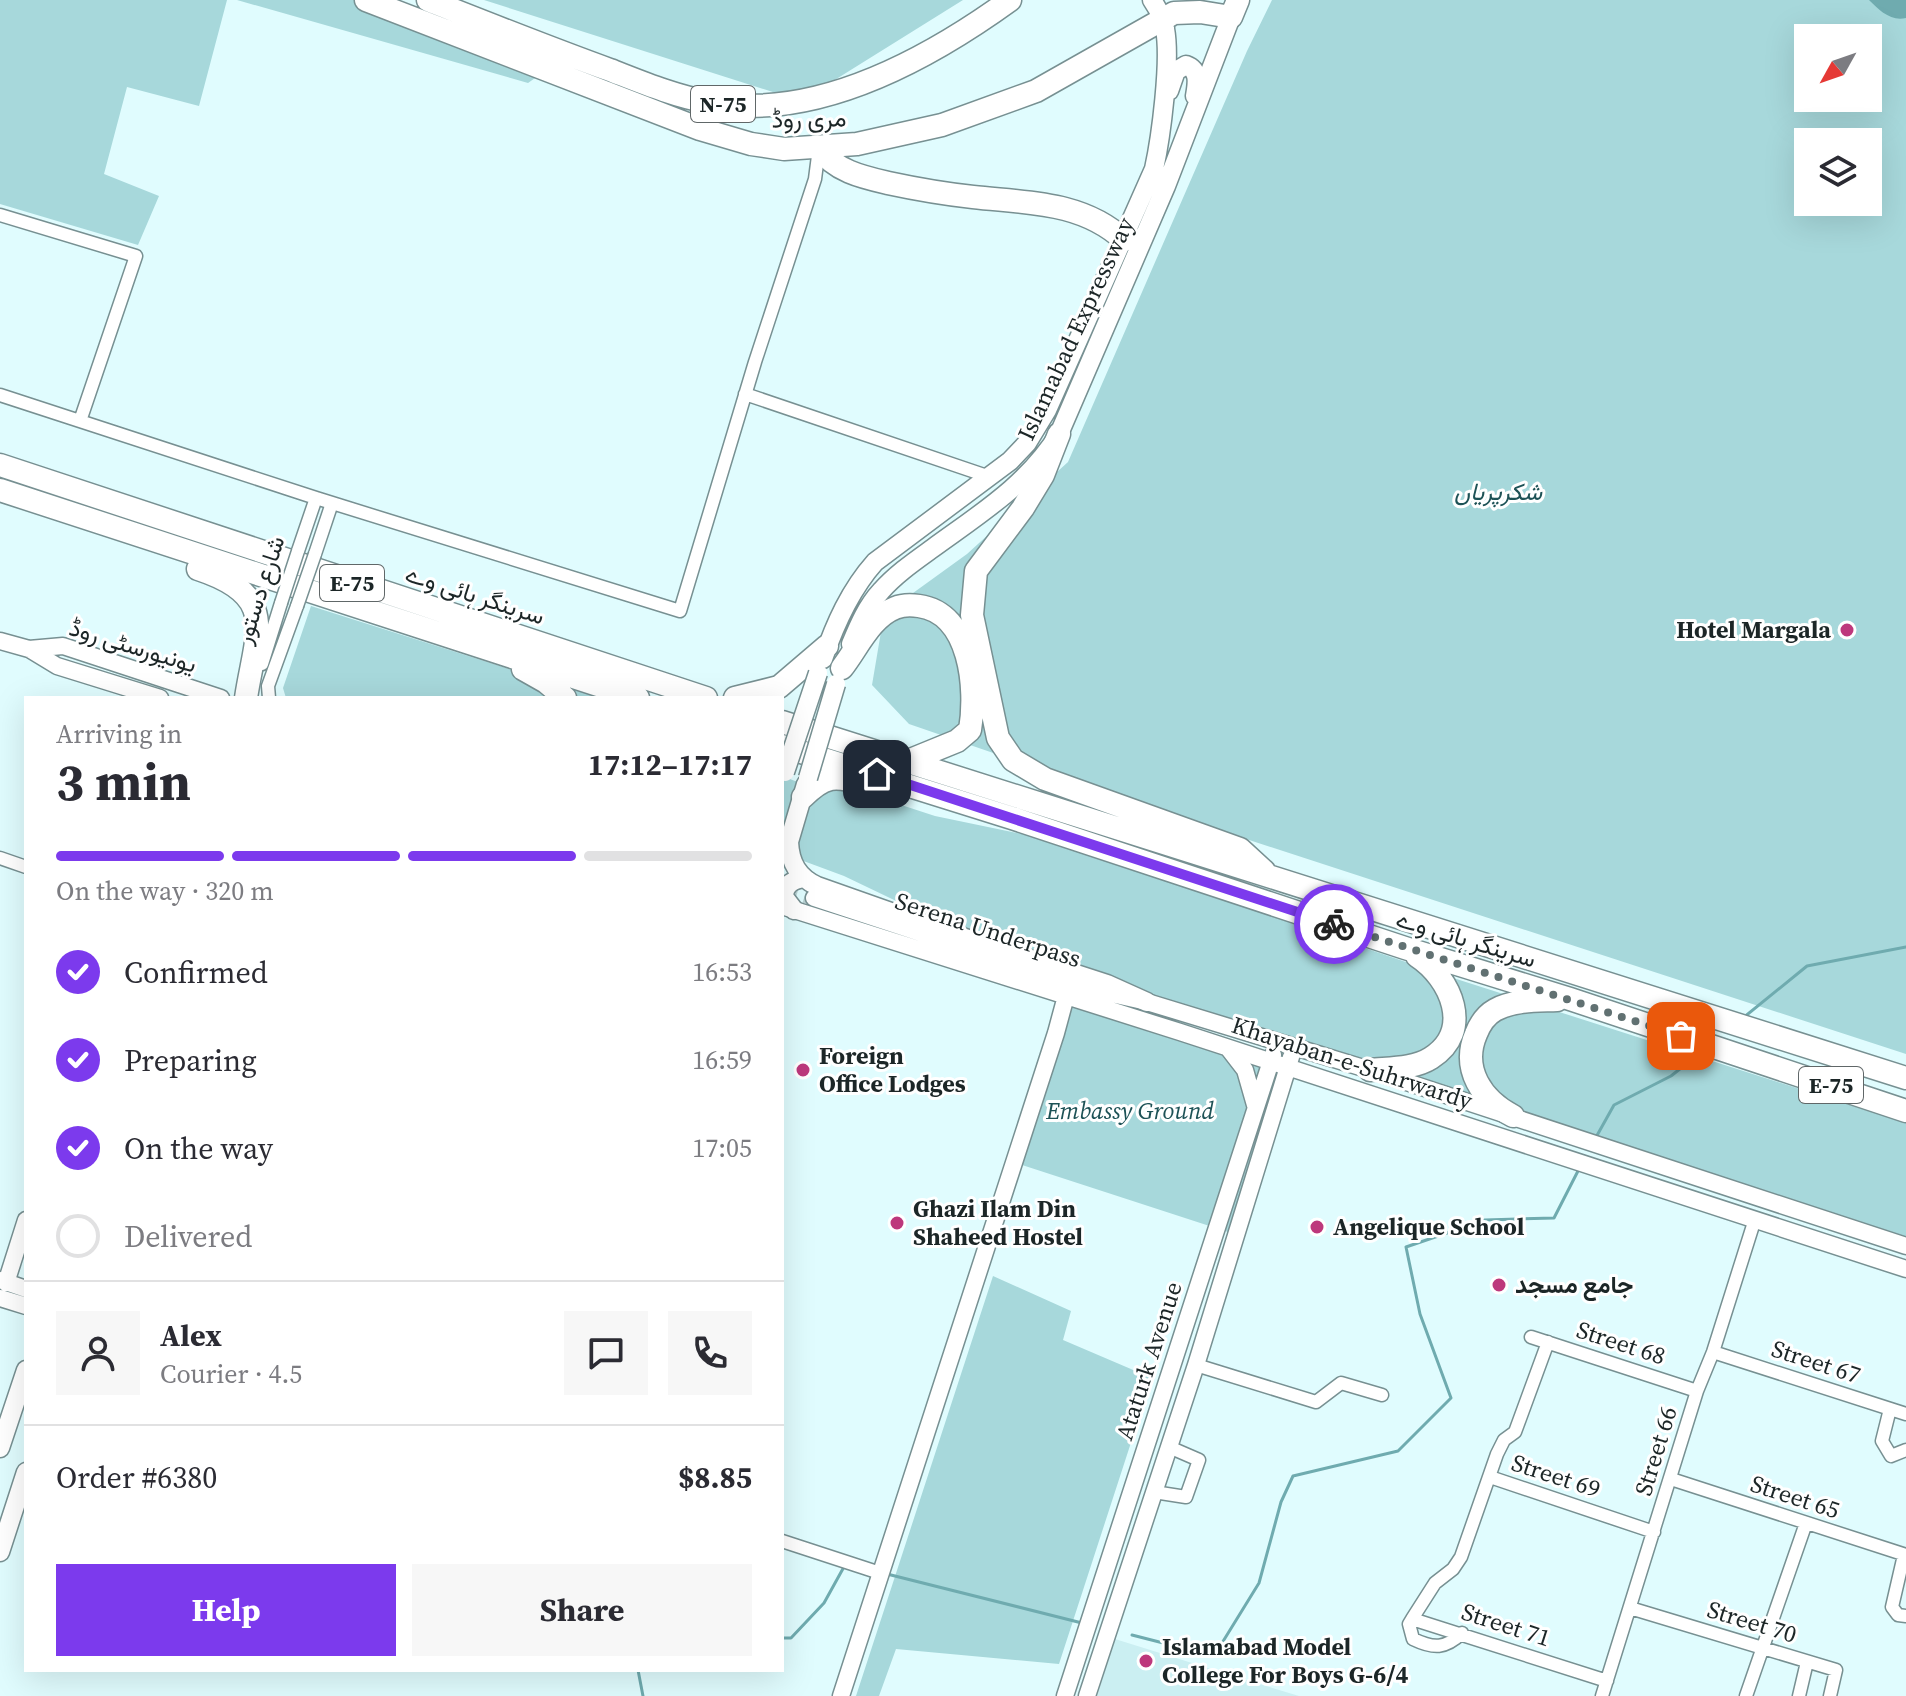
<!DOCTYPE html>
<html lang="en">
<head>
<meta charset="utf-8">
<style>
	body { margin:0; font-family:"Source Serif 4",Vazirmatn,serif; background:#f7f7f7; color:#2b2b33; height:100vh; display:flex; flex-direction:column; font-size:30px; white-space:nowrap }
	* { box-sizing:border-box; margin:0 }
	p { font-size:26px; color:#7c7c81 }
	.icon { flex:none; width:44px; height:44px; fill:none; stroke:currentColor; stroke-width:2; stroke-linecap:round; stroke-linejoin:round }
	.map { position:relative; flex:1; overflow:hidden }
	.details { position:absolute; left:24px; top:696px; width:760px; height:976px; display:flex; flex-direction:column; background:#fff; border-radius:0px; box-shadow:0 8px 32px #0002 }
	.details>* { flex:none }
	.needle { width:52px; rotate:230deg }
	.tools { position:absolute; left:1794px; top:24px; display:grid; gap:16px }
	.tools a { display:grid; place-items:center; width:88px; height:88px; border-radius:0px; background:#fff; box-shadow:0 8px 32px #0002; font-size:40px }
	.pin { position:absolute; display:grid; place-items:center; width:68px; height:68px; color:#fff; margin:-34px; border-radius:16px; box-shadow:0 4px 12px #0006 }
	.courier { position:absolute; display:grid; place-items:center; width:80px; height:80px; margin:-40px; border:6px solid #7c3aed; border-radius:50%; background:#fff; color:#222; box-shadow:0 2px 10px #0007 }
	.headline em { font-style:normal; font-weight:700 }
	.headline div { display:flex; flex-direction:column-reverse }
	.headline { display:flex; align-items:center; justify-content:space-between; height:136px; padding:0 32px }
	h1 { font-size:52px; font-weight:700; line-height:60px }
	.bar { display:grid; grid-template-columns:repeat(4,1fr); gap:12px 8px; align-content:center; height:96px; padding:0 32px }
	.bar i { height:10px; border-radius:6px; background:#e1e1e2 }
	.bar .selected { background:#7c3aed }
	.bar p { grid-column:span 4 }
	.line { display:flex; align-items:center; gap:20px; padding:0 32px; border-top:2px solid #e1e1e2 }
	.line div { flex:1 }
	.round { display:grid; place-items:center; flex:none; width:84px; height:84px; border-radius:0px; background:#f7f7f7 }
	ol { padding:0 32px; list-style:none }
	li { display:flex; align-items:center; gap:24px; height:88px }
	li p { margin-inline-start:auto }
	li .icon { padding:8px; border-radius:50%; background:#7c3aed; color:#fff; stroke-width:4 }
	li:last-child { color:#7c7c81 }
	li i { width:44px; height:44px; border:4px solid #e1e1e2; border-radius:50% }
	.cta { display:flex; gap:16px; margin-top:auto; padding:16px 32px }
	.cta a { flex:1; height:92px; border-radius:0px; background:#7c3aed; color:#fff; font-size:32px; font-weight:700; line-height:92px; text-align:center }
	.cta a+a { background:#f7f7f7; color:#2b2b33 }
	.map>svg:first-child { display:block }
	.built { fill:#cbeff2 }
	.green { fill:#a7d8db; fill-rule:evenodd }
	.water { fill:#6fabaf }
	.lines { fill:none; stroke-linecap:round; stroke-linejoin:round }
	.stream { stroke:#6fabaf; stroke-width:3 }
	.secondary-tunnel { stroke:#b9d1d3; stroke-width:16; stroke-dasharray:16 8; stroke-linecap:butt }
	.street-casing { stroke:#779092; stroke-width:15 }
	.secondary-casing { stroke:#779092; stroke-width:19 }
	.primary-casing { stroke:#779092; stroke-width:21 }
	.highway-casing { stroke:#779092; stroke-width:25 }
	.street { stroke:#fff; stroke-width:12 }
	.secondary { stroke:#fff; stroke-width:16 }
	.primary { stroke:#fff; stroke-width:18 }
	.highway { stroke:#fff; stroke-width:22 }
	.street-bridge-casing { stroke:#779092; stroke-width:15; stroke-linecap:butt }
	.primary-bridge-casing { stroke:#779092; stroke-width:21; stroke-linecap:butt }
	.street-bridge { stroke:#fff; stroke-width:12 }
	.primary-bridge { stroke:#fff; stroke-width:18 }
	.done { stroke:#617172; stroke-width:8; stroke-dasharray:0 14.4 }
	.route { stroke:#7c3aed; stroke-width:10 }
	.poi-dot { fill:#bd387c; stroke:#fff; stroke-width:3 }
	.labels { text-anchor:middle; stroke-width:6; stroke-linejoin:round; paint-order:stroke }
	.shield { fill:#fff; stroke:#606768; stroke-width:2 }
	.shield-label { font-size:22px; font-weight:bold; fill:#1c2627 }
	.street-label { font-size:24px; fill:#1c2627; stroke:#fff }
	.park-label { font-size:24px; font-style:italic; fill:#1d5256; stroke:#fff }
	.poi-label { font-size:24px; font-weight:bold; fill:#1c2627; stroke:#fff; text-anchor:start }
</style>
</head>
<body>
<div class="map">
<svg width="1906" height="1696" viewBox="0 0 1906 1696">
	<rect width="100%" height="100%" fill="#e0fcfe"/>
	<path class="built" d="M1115,1639L1253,1682L1299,1696H1097Z"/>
	<path class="green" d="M0,0H227L199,106L127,87L104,174L159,196L138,245L0,204Z
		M237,0H358L538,76L528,83Z
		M484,0H963L801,101Z
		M1272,0H1906V1054L1188,820L909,724L872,685L884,614L967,554L1068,462L1247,51ZM1808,38H1868V98H1808ZM1808,142H1868V202H1808Z
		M311,606L601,698H286L283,688Z
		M782,776L795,781L843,786L935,816L1041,838L1447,976L1906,1123V1241L1180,1005L915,910L844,876L782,853Z
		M1072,1003L1277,1071L1228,1232L1019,1164Z
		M993,1276L1071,1311L1063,1340L1152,1378L1059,1664L896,1649L879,1696H856Z"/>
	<path class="water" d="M1869,0H1906V18C1891,22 1879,10 1869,0Z"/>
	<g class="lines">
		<path class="stream" d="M1743,1018L1807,966L1906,947
			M1595,1139L1614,1105L1671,1076L1700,1053
			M887,1574L1082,1623
			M1132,1635L1214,1656L1259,1583L1281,1502L1293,1476L1398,1451L1451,1398L1420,1314L1406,1247L1485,1220L1554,1218L1580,1167
			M782,1638H791L824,1603L845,1565
			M638,1670L643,1696"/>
		<path class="secondary-tunnel" d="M782,888L814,898"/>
		<g class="street-casing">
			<path id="street" d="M0,215L136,256L80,421
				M745,394L990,477
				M0,395L316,498L680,611L755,362L815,179L819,148
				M298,551L316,498
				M315,554L332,503
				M262,664L281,603
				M269,698L268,686L297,606
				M0,858L26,867
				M1531,1337L1697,1391
				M1713,1352L1906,1414
				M1196,1365L1316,1402L1341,1383L1382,1395
				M1890,1409L1882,1441L1891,1456L1906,1450
				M1490,1477L1654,1532
				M1671,1479L1906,1555
				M1154,1492L1186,1497L1199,1460L1169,1447
				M782,1541L880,1573
				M1904,1555L1892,1607L1898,1615L1906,1616
				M1630,1608L1836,1670L1830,1696
				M1412,1619L1435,1583L1453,1569L1461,1557L1497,1454L1504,1440L1515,1432L1548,1342
				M1462,1633C1445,1649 1434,1649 1413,1639L1409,1624L1412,1619L1607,1681
				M1602,1696L1697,1391L1713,1352L1755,1219
				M1746,1696L1806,1523
				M1799,1696L1807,1662"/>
		</g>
		<g class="secondary-casing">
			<path id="secondary" d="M0,641L29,649L57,666L160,698
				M29,649L63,646L221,698
				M814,898L1094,990L1147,1002L1370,1070L1906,1246
				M785,907L1180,1032L1906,1269
				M1228,1048L1245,1070L1255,1105
				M0,1280L26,1289
				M6,1283L26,1220
				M0,1298L26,1306
				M841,1696L1056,1033L1066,996
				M1065,1696L1273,1055
				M1087,1696L1196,1365L1291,1057"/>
		</g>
		<g class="primary-casing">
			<path id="primary" d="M1169,91L1176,71L1186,65C1200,70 1197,84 1195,96
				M851,644C859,625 867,606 881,591C896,574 915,561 933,548C981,513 1027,485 1059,434L1166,186L1231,17
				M823,659C835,624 850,590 875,562L1010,461L1027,443L1047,410L1154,169C1161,137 1171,61 1165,29C1164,19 1158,9 1152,0
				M789,842C790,863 798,877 817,886L953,934L1107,984L1147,1002
				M786,852L806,784
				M794,910L784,897C784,884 793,880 804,878
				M0,1448L26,1370
				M0,1552L26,1472"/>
		</g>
		<g class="highway-casing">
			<path id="highway" d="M366,0L700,129L751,144L784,149L857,144L942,125L1036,91L1174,13L1200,12L1231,17L1238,0
				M428,0C489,24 549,48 610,70C641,82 674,96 708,102C814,122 927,60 1010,0
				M819,148C835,171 862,177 888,183C916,189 945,194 973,197C1026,203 1082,201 1124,240
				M1059,434L1043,475L1023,508L976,571L972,615L998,738L1013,760L1045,779L1240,849L1264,871
				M0,465L706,698
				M0,490L638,698
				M198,569C280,596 256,631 246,698
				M842,668C857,649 871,617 895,608C902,605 912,605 919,606C971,613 977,689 970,730L957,741L908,761
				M523,669L546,682L565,698
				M735,698L779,687L827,646
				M782,722L1906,1078
				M782,746L1012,818L1405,948L1570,999L1906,1111
				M803,797C825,775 835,775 864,784
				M1370,1070C1389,1068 1414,1069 1431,1058C1474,1031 1451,978 1417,956
				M1513,1116C1482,1100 1461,1069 1476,1034C1480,1024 1486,1015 1495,1010C1513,1000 1536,1001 1557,1000"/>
		</g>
		<use href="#street" class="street"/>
		<use href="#secondary" class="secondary"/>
		<use href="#primary" class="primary"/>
		<use href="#highway" class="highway"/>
		<g class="street-bridge-casing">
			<path id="street-bridge" d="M281,603L298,551
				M297,606L315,554"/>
		</g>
		<g class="primary-bridge-casing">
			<path id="primary-bridge" d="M785,772L818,673
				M808,778L836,684"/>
		</g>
		<use href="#street-bridge" class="street-bridge"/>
		<use href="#primary-bridge" class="primary-bridge"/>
	</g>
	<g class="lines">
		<path class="done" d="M1334,924L1681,1036"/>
		<path class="route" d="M877,774L1334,924"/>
	</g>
	<g class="poi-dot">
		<circle cx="1847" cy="630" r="8"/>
		<circle cx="803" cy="1070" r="8"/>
		<circle cx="897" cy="1223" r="8"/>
		<circle cx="1317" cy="1227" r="8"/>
		<circle cx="1499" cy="1285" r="8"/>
		<circle cx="1146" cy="1661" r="8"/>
	</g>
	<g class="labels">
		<g class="shield">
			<rect x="691" y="86" width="64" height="36" rx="6"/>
			<rect x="320" y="565" width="64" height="36" rx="6"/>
			<rect x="1799" y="1067" width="64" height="36" rx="6"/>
		</g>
		<g class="shield-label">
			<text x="723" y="112">N-75</text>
			<text x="352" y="591">E-75</text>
			<text x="1831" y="1093">E-75</text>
		</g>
		<g class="street-label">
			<text transform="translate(809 119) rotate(-1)" y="8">مری روڈ</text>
			<text transform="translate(1076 329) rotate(-65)" y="8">Islamabad Expressway</text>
			<text transform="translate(260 590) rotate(-72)" y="8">شارع دستور</text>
			<text transform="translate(475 595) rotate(18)" y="8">سرینگر ہائی وے</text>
			<text transform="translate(133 646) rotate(17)" y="8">یونیورسٹی روڈ</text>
			<text transform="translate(988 930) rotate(18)" y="8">Serena Underpass</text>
			<text transform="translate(1466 939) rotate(17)" y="8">سرینگر ہائی وے</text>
			<text transform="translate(1352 1063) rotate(18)" y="8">Khayaban-e-Suhrwardy</text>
			<text transform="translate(1621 1343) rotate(18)" y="8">Street 68</text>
			<text transform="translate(1149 1361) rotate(-72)" y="8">Ataturk Avenue</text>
			<text transform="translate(1816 1362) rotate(18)" y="8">Street 67</text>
			<text transform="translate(1656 1451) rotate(-73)" y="8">Street 66</text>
			<text transform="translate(1556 1476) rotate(18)" y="8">Street 69</text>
			<text transform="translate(1795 1497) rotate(18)" y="8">Street 65</text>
			<text transform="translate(1752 1622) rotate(17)" y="8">Street 70</text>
			<text transform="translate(1506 1625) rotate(18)" y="8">Street 71</text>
		</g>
		<g class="park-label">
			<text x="1498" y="500">شکرپریاں</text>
			<text x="1130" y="1119">Embassy Ground</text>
		</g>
		<g class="poi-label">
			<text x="1831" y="638" text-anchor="end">Hotel Margala</text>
			<text x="819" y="1064">Foreign<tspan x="819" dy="28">Office Lodges</tspan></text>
			<text x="913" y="1217">Ghazi Ilam Din<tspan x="913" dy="28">Shaheed Hostel</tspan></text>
			<text x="1333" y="1235">Angelique School</text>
			<text x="1515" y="1293">جامع مسجد</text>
			<text x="1162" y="1655">Islamabad Model<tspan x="1162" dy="28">College For Boys G-6/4</tspan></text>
		</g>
	</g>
</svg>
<div class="tools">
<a><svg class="needle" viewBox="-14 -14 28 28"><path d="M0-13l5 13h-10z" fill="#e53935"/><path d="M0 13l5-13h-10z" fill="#7c7c81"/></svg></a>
<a><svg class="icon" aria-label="layers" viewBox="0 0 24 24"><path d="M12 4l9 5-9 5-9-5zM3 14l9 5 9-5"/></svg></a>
</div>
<div class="pin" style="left:1681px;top:1036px;background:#ea580c"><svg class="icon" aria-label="bag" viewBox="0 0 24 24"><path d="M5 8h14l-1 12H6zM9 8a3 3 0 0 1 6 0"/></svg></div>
<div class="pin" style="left:877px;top:774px;background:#1f2937"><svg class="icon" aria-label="home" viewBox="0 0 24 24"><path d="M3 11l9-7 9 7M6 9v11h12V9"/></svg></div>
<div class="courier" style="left:1334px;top:924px"><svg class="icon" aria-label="bike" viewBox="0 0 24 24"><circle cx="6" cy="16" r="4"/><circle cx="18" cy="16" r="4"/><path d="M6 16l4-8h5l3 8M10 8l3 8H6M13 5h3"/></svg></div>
<section class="details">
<div class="headline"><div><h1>3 min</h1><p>Arriving in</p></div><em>17:12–17:17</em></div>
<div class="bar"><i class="selected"></i><i class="selected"></i><i class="selected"></i><i></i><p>On the way · 320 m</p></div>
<ol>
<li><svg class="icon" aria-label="check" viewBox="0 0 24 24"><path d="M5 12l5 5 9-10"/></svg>Confirmed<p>16:53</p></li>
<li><svg class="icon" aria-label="check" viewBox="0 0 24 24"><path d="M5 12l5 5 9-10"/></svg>Preparing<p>16:59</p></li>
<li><svg class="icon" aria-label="check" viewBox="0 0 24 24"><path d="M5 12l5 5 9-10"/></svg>On the way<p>17:05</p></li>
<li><i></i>Delivered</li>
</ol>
<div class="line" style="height:144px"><a class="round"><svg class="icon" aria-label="person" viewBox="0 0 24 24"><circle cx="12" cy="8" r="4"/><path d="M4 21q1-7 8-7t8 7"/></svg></a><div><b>Alex</b><p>Courier · 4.5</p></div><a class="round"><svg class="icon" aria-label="chat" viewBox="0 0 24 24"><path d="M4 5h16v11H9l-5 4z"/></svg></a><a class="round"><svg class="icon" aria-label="phone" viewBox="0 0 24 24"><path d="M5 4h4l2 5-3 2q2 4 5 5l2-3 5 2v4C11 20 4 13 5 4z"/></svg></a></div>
<div class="line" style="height:104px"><div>Order #6380</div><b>$8.85</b></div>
<div class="cta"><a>Help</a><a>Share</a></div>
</section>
</div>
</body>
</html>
